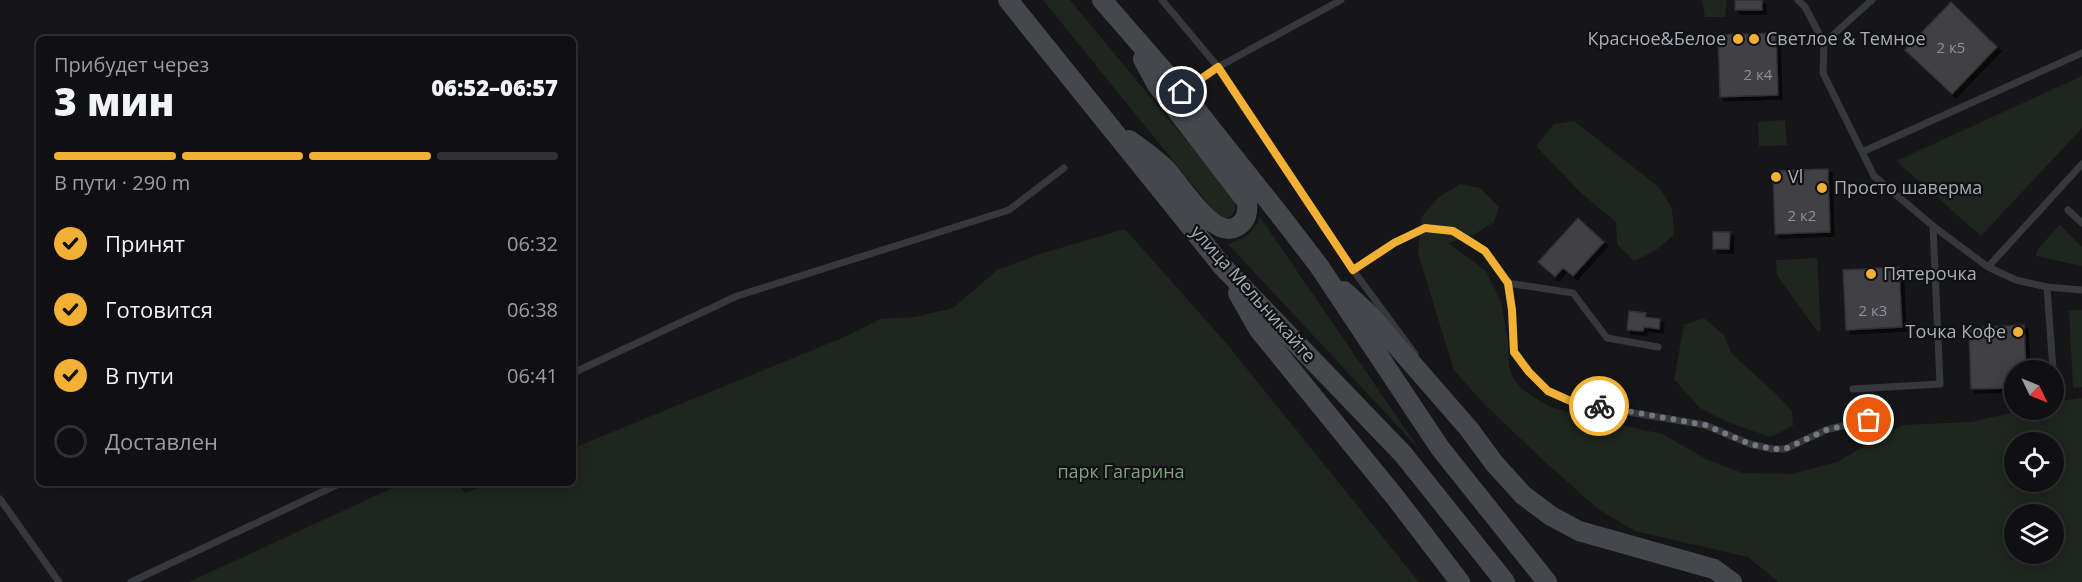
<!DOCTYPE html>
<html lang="ru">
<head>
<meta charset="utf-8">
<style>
	body { margin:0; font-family:"Open Sans",sans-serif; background:#19191b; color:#f1f3f6; height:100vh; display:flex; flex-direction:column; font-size:22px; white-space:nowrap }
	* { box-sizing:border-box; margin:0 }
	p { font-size:20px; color:#9c9d9f }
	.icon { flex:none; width:33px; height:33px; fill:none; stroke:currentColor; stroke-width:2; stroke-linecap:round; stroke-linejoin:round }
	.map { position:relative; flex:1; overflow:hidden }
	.details { position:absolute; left:36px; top:36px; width:540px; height:450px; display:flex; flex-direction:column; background:#101012; border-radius:9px; box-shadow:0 3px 15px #0003,0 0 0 2px #303032 }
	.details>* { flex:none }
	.needle { width:39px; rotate:133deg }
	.controls { position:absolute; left:2004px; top:360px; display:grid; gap:12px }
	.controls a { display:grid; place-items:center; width:60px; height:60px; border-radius:50%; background:#101012; box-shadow:0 3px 15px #0003,0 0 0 2px #303032; font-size:30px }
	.pin { position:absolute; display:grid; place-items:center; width:51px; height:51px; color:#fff; margin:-26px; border:3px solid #fff; border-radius:50%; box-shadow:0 2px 6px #0007 }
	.courier { position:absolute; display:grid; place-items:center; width:60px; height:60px; margin:-30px; border:4px solid #f2b134; border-radius:50%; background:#fff; color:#222; box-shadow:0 2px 8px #0007 }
	.summary em { font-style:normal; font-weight:800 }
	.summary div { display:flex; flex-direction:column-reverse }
	.summary { display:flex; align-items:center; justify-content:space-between; height:102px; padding:0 18px }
	h1 { font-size:39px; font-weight:800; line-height:45px }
	.bar { display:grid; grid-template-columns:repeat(4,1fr); gap:9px 6px; align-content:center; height:72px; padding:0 18px }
	.bar i { height:8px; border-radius:4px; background:#303032 }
	.bar .selected { background:#f2b134 }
	.bar p { grid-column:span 4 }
	ol { padding:0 18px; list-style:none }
	li { display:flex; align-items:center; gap:18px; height:66px }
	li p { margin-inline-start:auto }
	li .icon { padding:6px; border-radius:50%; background:#f2b134; color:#111; stroke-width:4 }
	li:last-child { color:#9c9d9f }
	li i { width:33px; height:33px; border:3px solid #303032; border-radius:50% }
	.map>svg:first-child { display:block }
	.green { fill:#1e261f; fill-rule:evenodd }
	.building { fill:#404145; stroke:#303034; stroke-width:1.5; filter:url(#shadow) }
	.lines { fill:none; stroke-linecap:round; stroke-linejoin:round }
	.lane { stroke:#37383d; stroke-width:7 }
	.secondary { stroke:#45474d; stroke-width:20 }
	.done { stroke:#757880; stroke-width:6; stroke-dasharray:0 10.8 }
	.route { stroke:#f2b134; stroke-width:8 }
	.poi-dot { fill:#f2b134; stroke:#111113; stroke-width:2 }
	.labels { text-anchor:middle; stroke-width:4.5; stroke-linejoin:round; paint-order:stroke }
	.number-label { font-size:15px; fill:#8e929b }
	.poi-label { font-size:18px; fill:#a8adb8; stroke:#111113; text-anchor:start }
	.street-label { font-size:18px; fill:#a8adb8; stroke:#111113 }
	.park-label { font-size:18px; fill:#7fa381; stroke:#111113 }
</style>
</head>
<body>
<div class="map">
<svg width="2082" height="582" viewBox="0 0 2082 582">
	<defs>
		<filter id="shadow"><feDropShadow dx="4" dy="4" stdDeviation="0" flood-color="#0009"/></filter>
	</defs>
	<rect width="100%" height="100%" fill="#161618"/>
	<path class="green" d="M1043,0H1070L1233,197C1237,206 1236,211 1230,217L1223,218L1217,215Z
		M1702,0H1727L1725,17H1705Z
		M2082,76V128L1981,236L1896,161Z
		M1785,120L1787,145L1759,146L1758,122Z
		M1574,121L1660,188L1672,209L1674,235L1655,251L1634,261L1617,244L1616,222L1581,193L1536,146L1554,124Z
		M1460,184L1480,188L1499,207L1494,222L1473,235L1448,243L1486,271L1501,302L1508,342L1509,367L1513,378L1522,389L1548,406L1581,416L1662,434L1706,459L1742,473L1792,474L1837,462L1902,425L1971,422L2023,410H2054V402L2082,398V582H1778L1748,557L1635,531L1598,509L1544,461L1482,402L1454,370L1418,254L1421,218L1438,198ZM2014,442H2054V482H2014ZM2014,514H2054V554H2014Z
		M1260,217L1419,449L1228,244C1244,239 1253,233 1260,217Z
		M2060,225L2082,247V266L2036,256L2037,250Z
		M1125,229L1226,343L1419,582H189L403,483H457L465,493L489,483H573V448L847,336L881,319L915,317L953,308L997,270L1043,253Z
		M1817,258L1821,331L1818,332L1777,275L1776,260Z
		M2082,310V387L2073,388L2069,311Z
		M1704,318L1724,335L1732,354L1774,392L1792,411L1793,426L1770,437L1725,421L1700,408L1674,379L1684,325Z"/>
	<path class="building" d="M1735,0H1762V10H1735Z
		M1951,2L1997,47L1952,94L1905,50Z
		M1776,33L1778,95L1720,97L1718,35Z
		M1828,169L1830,232L1775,234L1773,171Z
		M1578,218L1604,242L1573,276L1563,268L1555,277L1538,262Z
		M1713,232H1730L1729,249H1713Z
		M1899,267L1902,327L1846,330L1843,270Z
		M1629,311L1646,313L1645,317L1660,319L1659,329L1644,327L1643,331L1627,330Z
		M2024,325L2026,370H2014V388L1971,389L1969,328Z"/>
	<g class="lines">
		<path class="lane" d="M1162,0L1218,67L1353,270L1415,354
			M1798,0L1805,7L1824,43L1823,73L1874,176L1933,226L1988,267L2016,280L2047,287L2082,290
			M1824,43L1872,0
			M1185,90L1218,67L1341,0
			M1862,152L2082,53
			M2068,210L2082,223
			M1988,267L2082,164
			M1353,270L1394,243L1425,228L1453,231L1474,243L1485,251L1507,283L1512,310L1514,353L1529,372L1548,391L1575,403L1705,425L1750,444L1772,449H1785L1826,430L1890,414
			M1507,283L1573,293L1607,338L1658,347
			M2047,287L2053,370
			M2054,372L2055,386
			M573,373L737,296L1009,210L1064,168
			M1853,389L1940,384L1933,226
			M0,499L59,582
			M131,582L341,483"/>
		<path class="secondary" d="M1008,0L1223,267L1403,454L1505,582
			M1102,0L1182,92L1279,214L1319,266L1440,448L1547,582
			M1129,140C1142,149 1154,158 1166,169C1180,184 1214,242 1238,226C1247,220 1248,212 1247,202L1157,85L1143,59
			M1344,291L1368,313L1469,429L1494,463L1523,495L1551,516L1579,531L1714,569L1732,582
			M1238,293L1259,330L1395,497L1460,582"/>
	</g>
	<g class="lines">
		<path class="done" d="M1599,406L1705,425L1750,444L1772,449H1785L1826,430L1869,420"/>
		<path class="route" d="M1182,92L1218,67L1353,270L1394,243L1425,228L1453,231L1485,251L1508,283L1512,310L1514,352L1529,372L1548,391L1575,403L1599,406"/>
	</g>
	<g class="poi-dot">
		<circle cx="1738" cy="39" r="6"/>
		<circle cx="1754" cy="39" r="6"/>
		<circle cx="1776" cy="177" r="6"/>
		<circle cx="1822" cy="188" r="6"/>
		<circle cx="1871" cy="274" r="6"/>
		<circle cx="2018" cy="332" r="6"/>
	</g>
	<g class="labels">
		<g class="number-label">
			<text x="1951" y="53">2 к5</text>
			<text x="1758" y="80">2 к4</text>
			<text x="1802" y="221">2 к2</text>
			<text x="1873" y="316">2 к3</text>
		</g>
		<g class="poi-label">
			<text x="1726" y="45" text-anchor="end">Красное&amp;Белое</text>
			<text x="1766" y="45">Светлое &amp; Темное</text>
			<text x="1788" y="183">Vl</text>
			<text x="1834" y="194">Просто шаверма</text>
			<text x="1883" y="280">Пятерочка</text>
			<text x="2006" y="338" text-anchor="end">Точка Кофе</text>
		</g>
		<g class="street-label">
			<text transform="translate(1253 294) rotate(48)" y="6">улица Мельникайте</text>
		</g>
		<g class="park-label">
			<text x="1121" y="478">парк Гагарина</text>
		</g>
	</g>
</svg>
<div class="controls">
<a><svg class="needle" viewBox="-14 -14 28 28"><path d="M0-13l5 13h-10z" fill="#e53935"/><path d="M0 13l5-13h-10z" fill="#9c9d9f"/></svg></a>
<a><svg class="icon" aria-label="locate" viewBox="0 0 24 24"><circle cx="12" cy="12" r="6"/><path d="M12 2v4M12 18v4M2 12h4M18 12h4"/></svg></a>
<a><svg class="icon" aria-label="layers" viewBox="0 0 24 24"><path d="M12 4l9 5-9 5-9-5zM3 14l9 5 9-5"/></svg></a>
</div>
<div class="pin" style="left:1869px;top:420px;background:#ea580c"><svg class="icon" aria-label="bag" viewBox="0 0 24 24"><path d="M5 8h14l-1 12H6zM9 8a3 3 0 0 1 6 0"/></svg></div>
<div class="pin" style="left:1182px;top:92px;background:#1f2937"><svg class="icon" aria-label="home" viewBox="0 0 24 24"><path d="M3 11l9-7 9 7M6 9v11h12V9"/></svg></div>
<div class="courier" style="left:1599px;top:406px"><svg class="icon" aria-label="bike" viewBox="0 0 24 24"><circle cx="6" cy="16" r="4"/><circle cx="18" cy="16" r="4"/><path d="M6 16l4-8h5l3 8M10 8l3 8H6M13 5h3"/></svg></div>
<section class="details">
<div class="summary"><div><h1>3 мин</h1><p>Прибудет через</p></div><em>06:52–06:57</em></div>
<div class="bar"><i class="selected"></i><i class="selected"></i><i class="selected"></i><i></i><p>В пути · 290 m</p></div>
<ol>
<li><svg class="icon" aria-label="check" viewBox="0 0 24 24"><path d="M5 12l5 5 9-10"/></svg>Принят<p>06:32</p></li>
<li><svg class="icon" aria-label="check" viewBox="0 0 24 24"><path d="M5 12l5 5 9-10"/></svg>Готовится<p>06:38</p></li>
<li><svg class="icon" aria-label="check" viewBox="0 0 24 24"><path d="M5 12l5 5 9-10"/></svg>В пути<p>06:41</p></li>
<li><i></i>Доставлен</li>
</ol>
</section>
</div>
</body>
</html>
